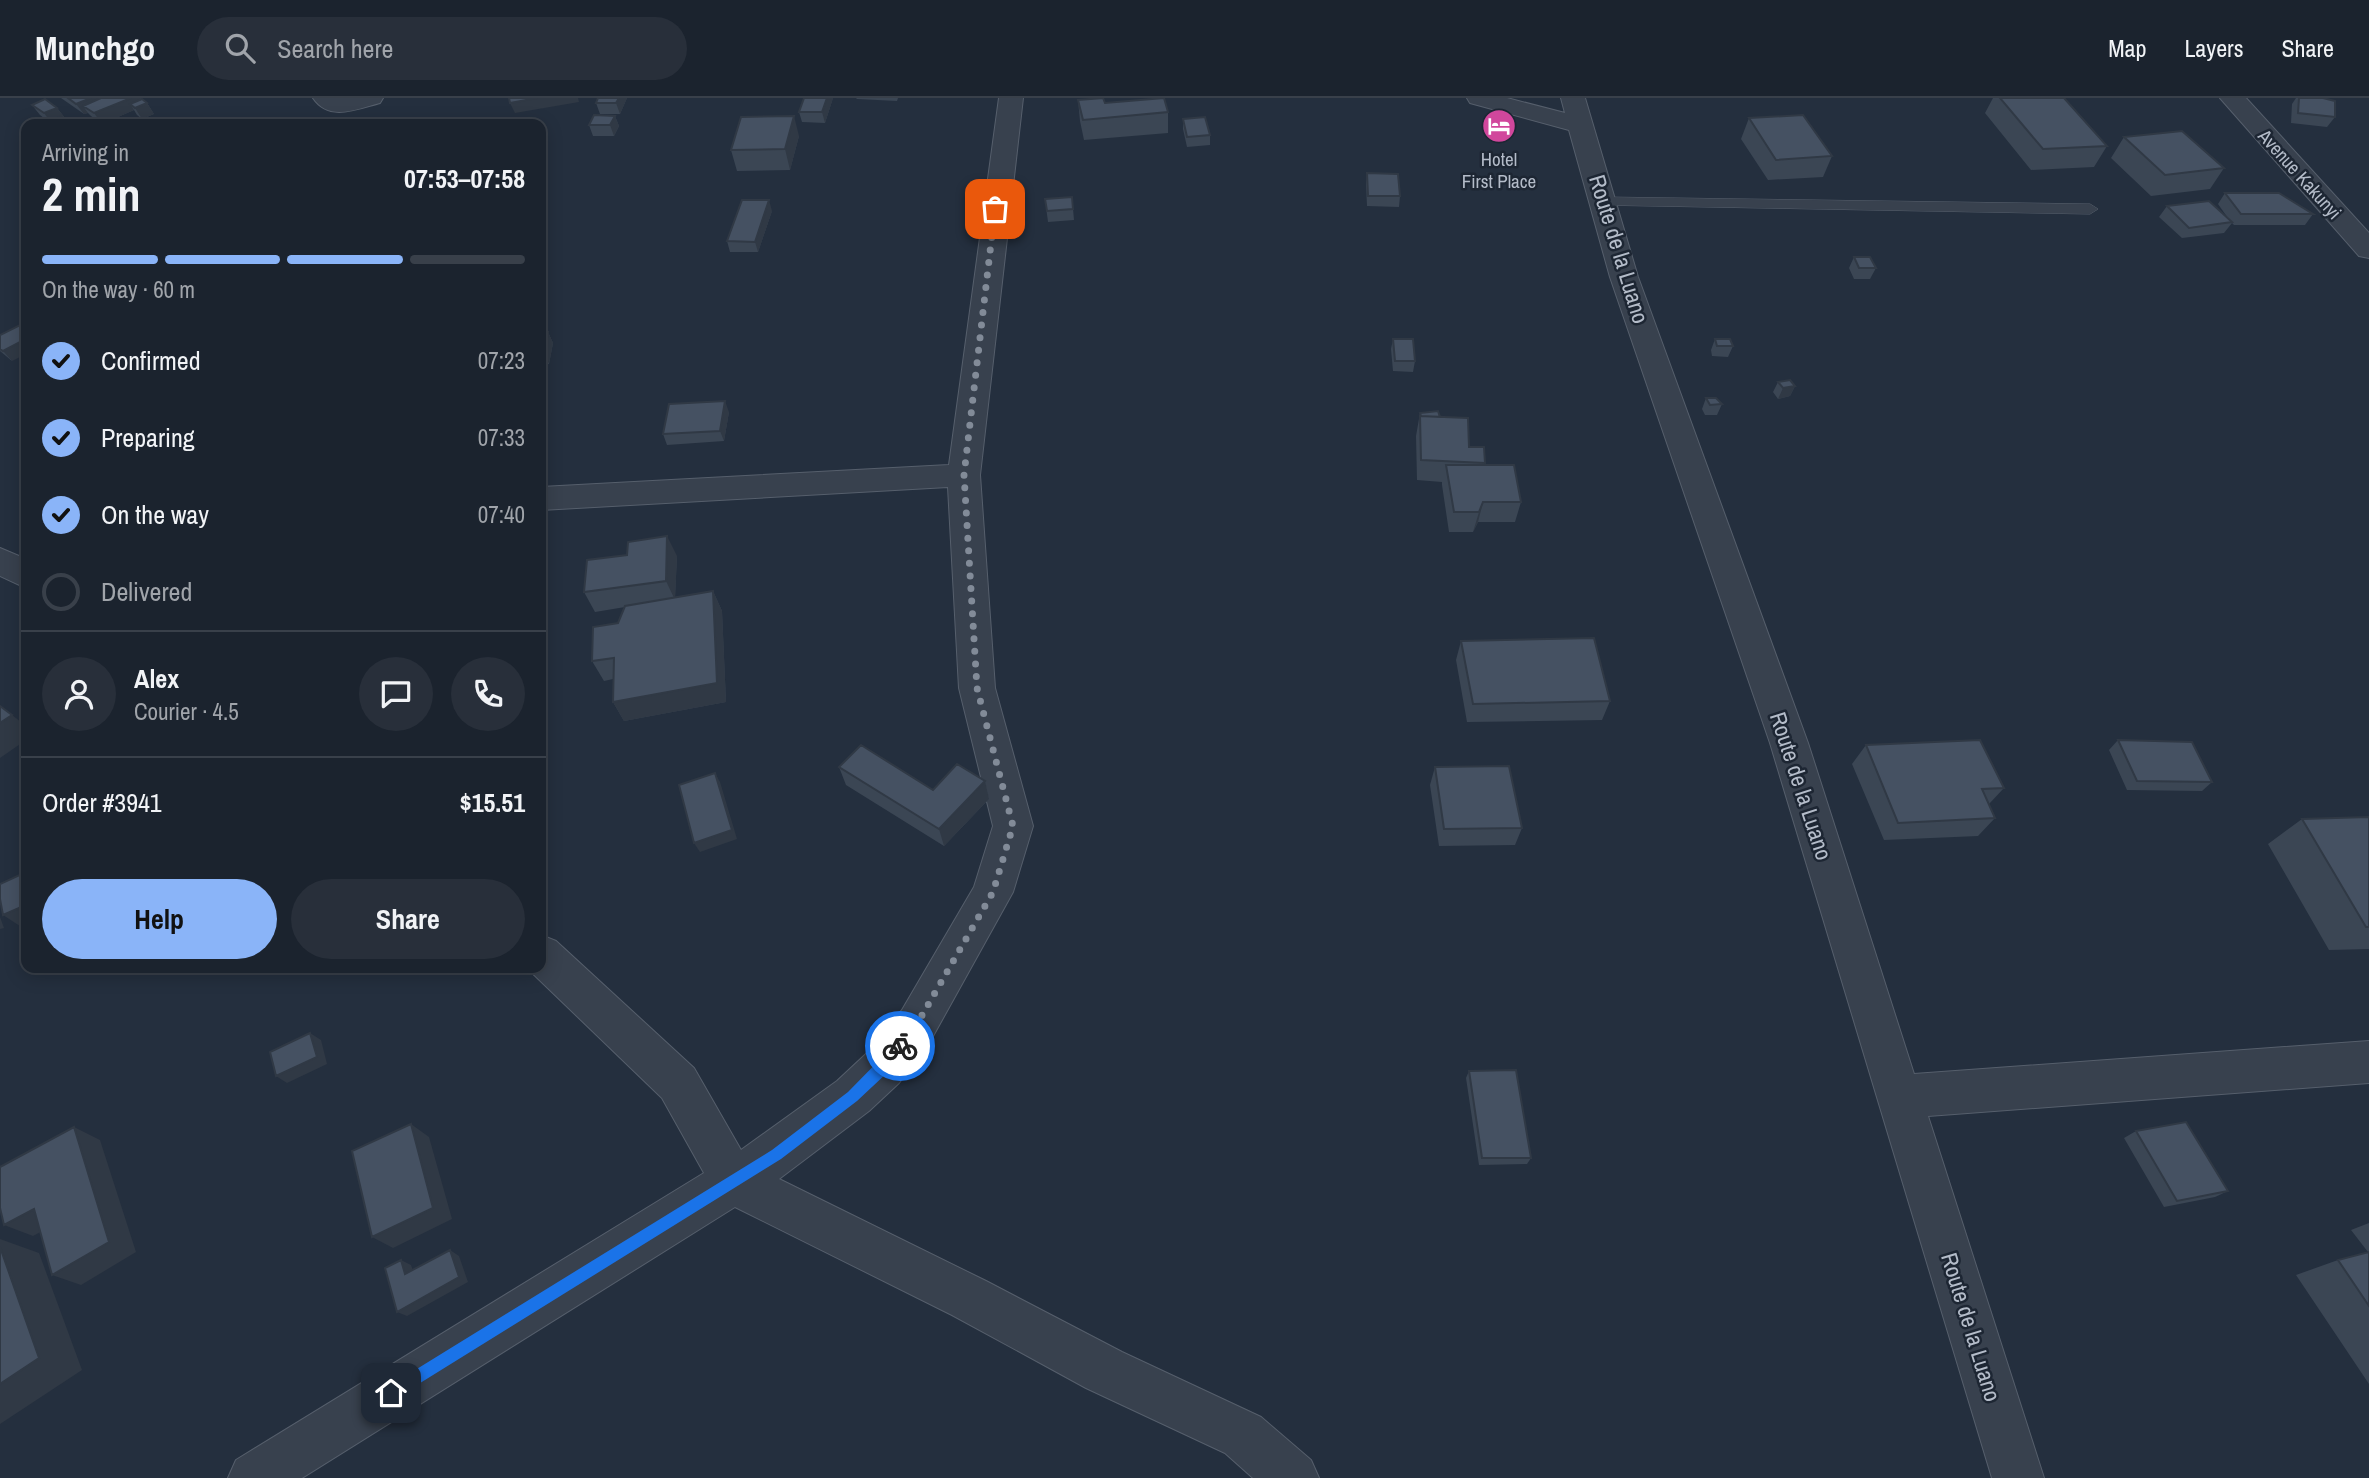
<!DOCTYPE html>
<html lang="en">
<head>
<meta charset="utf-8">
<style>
	body { margin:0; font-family:"Archivo Narrow",sans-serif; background:#282f3a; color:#f1f3f6; height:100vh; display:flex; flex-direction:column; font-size:26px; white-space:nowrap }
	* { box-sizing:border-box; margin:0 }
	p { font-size:23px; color:#a0a4aa }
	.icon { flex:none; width:38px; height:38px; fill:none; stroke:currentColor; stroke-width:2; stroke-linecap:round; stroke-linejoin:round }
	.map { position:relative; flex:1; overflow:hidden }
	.drawer { position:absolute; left:21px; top:21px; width:525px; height:854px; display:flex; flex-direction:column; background:#1b232e; border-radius:14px; box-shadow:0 4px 18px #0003,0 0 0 2px #39404a }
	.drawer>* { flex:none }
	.pin { position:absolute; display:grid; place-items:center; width:60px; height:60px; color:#fff; margin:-30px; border-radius:14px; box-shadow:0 4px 10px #0006 }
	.courier { position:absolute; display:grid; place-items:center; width:70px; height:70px; margin:-35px; border:5px solid #1a73e8; border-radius:50%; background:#fff; color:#222; box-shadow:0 2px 9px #0007 }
	.headline em { font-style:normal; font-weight:800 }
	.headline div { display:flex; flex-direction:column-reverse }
	.headline { display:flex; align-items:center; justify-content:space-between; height:119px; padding:0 21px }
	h1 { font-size:46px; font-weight:800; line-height:52px }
	.bar { display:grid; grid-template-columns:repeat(4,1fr); gap:10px 7px; align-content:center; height:84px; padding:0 21px }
	.bar i { height:9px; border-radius:5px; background:#39404a }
	.bar .current { background:#8ab4f8 }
	.bar p { grid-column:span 4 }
	.line { display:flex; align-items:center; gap:18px; padding:0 21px; border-top:2px solid #39404a }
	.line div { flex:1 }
	.round { display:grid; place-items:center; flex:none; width:74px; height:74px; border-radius:37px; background:#282f3a }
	ol { padding:0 21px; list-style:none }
	li { display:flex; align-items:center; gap:21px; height:77px }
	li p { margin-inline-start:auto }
	li .icon { padding:7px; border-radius:50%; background:#8ab4f8; color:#111; stroke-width:4 }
	li:last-child { color:#a0a4aa }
	li i { width:38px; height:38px; border:4px solid #39404a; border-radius:50% }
	.primary-button { display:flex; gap:14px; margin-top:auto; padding:14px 21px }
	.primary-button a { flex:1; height:80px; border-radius:42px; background:#8ab4f8; color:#111; font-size:28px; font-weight:800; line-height:80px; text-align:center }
	.primary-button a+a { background:#282f3a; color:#f1f3f6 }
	header { display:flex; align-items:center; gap:42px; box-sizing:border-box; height:98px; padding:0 35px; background:#1b232e; border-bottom:2px solid #39404a }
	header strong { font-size:33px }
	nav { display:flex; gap:38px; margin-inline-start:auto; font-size:24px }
	.search { width:490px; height:63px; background:#282f3a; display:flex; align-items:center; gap:18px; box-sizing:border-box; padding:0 24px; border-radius:38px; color:#a0a4aa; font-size:26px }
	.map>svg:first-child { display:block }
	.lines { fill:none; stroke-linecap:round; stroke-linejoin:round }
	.service-casing { stroke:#565f6c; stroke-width:1 }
	.minor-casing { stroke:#565f6c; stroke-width:2 }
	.service { fill:#38414e; fill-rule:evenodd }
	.minor { fill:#38414e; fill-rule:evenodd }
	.wall { fill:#3b4654 }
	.shaded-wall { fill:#303945 }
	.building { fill:#455162; stroke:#303945; stroke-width:2 }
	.route { fill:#1a73e8 }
	.done { stroke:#828b98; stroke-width:7; stroke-dasharray:0 12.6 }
	.labels { text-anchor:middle; stroke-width:5; stroke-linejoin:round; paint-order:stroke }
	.far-poi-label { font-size:19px; fill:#b4bcc9; stroke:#1d2633 }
	.far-street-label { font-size:19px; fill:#b4bcc9; stroke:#1d2633 }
	.street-label { font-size:23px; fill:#b4bcc9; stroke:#1d2633 }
</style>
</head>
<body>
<header>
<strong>Munchgo</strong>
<div class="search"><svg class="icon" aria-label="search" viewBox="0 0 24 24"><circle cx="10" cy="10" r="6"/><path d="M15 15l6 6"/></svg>Search here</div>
<nav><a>Map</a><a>Layers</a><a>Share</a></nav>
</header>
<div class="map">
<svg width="2369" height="1380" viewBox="0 0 2369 1380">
	<rect width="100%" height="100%" fill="#242f3e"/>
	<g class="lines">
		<g class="service-casing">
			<path id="service" d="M1603,99L2090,106L2098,111L2090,116L1597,107L1595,104Z"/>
		</g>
		<g class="minor-casing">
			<path id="minor" d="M313,0H383L380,5C357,11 329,24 313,0Z
				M999,0H1023L980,377L995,590L1033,728L1013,794L932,940L899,985L869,1013L779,1081L986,1183L1122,1254L1261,1319L1311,1362L1319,1380H1253L1225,1355L1086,1290L952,1217L735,1109L302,1380H228L236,1362L704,1075L662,1000L527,870H541V837L556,843L694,970L741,1052L837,983L867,955L902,912L974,789L993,728L959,590L948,389L541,412V389L949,367Z
				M1467,0H1507L1565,15L1561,0H1585L1638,179L1808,645L1914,976L2369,943V985L1928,1018L2044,1380H1992L1770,645L1610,179L1569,32L1470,5Z
				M2220,0H2246L2369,135V160L2359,158Z
				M0,450L26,461V490L0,478Z"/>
		</g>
		<use href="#service" class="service"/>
		<use href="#minor" class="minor"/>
	</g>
	<path class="wall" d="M61,0H140L147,5L154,16L142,21L137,17L134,12L102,26L91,18L88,15L84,16Z
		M598,0H627L620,16H600L596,5Z
		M804,0H833L825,25L802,24L799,14Z
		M856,0H898L897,3L857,1Z
		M1993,0H2064L2107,48L2094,69L2031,72L1985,15Z
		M2296,0H2323L2335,19L2327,29L2291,25L2292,6Z
		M1078,2L1168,14V35L1084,42L1080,23Z
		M32,7L57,10L65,20L49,24L40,17Z
		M615,18L619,28L614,38H593L589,27Z
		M1749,20L1832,58L1823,79L1768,82L1741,41Z
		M1183,21L1210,37V47L1187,49L1183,31Z
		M799,38L790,72L737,73L731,52Z
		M2124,39L2224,70L2210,91L2151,98L2111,60Z
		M1367,75L1400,98L1399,109L1367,108L1366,86Z
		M2225,95L2313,116L2305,127H2234L2232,125L2224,135L2182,140L2159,119L2167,108L2230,123L2218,106Z
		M1072,99L1074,122L1048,124L1045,101Z
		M772,113L758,154H730L727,143Z
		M1854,159L1876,170L1870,181H1854L1849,170Z
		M548,234L553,245L549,266L541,267V235Z
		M0,237L12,263L0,253Z
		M1393,241L1415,263L1413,274L1393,273L1391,251Z
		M1715,241L1733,248L1728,259L1712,258L1711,252Z
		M1778,284L1795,288L1790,298L1778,301L1773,294Z
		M1706,300L1722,306L1717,317H1705L1702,311Z
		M729,314L724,343L667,347L663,336Z
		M1420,315L1440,319L1521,404L1515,424H1478L1473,434H1449L1442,387V384L1417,382L1416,338Z
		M677,458L675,499L713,493L722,513L726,604L624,623L613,604V581L604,583L592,563L618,525L625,509L595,514L584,494Z
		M1461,543L1610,603L1602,622L1467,624L1456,562Z
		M2118,642L2212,684L2202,693L2127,692L2109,652Z
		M1866,647L2004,690L1989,706L1995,720L1978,738L1884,742L1852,666Z
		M839,669L933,692L985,683L989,701L944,748L846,687Z
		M1435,669L1522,730L1515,747L1439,748L1430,687Z
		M2369,719V851L2329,852L2268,746L2302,721Z
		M1469,973L1531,1060L1527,1066L1479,1067L1466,980Z
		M2136,1033L2228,1093L2215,1099L2164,1109L2124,1040Z
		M2369,1125V1286L2296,1177L2338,1162L2368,1154L2351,1132Z"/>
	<path class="shaded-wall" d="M91,0H120L83,8L88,15L84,16L76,6Z
		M131,0H140L144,6L147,5L154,16L142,21L135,10L130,6L134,12L102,26L94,15Z
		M537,0H578L579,4L515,15L510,5Z
		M619,0H627L620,16L616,5Z
		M827,0H833L825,25L822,14Z
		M57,10L65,20L52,26L44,15Z
		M615,18L619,28L614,38L610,27Z
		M794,18L799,38L790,72L785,51Z
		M769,102L772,113L758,154L755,144Z
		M548,234L553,245L549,266L544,255Z
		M26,241V256L12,263L3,253Z
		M1795,288L1790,298L1778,301L1783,290Z
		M725,303L729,314L724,343L720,333Z
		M1483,404L1478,424L1473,434L1479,414Z
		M667,438L677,458L675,502L666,483Z
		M713,493L722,513L726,604L624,623L613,604Z
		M12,617L26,628V642L0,660V625Z
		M715,675L720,684L737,741L700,754L694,745Z
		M985,683L989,701L944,748L939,731Z
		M26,807V832L3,817Z
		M0,819L4,830L0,831Z
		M310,935L321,942L327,966L287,985L276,978Z
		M411,1026L429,1039L452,1121L393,1150L372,1139Z
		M74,1029L100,1042L136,1154L81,1187L52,1177Z
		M34,1111L63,1122L33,1138L4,1127Z
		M0,1141L39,1155L82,1272L0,1326Z
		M450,1152L459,1158L468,1184L407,1218L397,1214Z
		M401,1162L411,1167L416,1181L405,1176Z"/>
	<path class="building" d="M68,0H91L76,6Z
		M101,0H131L94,15L83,8Z
		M509,0H537L510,5Z
		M598,0H619L616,5H596Z
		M804,0H827L822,14H799Z
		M1103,0L1105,5L1164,0L1168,14L1083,22L1078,2Z
		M2000,0H2064L2107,48L2043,51Z
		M2299,0H2323L2335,3V19L2298,15Z
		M45,1L57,10L44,15L32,7Z
		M142,1L147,5L135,10L130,6Z
		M594,17L615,18L610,27H589Z
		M1803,17L1832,58L1776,62L1749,20Z
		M794,18L785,51L731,52L741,19Z
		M60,19L69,26H42Z
		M1205,19L1210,37L1187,39L1183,21Z
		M2182,33L2224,70L2165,77L2124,39Z
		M1367,75L1398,76L1400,98H1368Z
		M2225,95H2279L2313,116H2241Z
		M1072,99L1073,111L1047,113L1045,101Z
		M742,102H769L755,144L727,143Z
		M2209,103L2232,124L2189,130L2167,108Z
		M1854,159H1870L1876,170H1859Z
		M26,224V241L3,253L0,251V237Z
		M548,234L544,255H541V235Z
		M1393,241H1413L1415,263H1395Z
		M1715,241H1730L1733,248H1717Z
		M1790,282L1795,288L1783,290L1778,284Z
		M1706,300H1716L1722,306L1710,307Z
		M725,303L720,333L663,336L669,306Z
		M1438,313L1440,319L1421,318L1420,315Z
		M1420,318L1468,320L1469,349H1484L1485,365L1421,362Z
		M1446,367H1514L1521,404H1483L1479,414H1454Z
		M667,438L666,483L584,494L587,462L627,457L628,444Z
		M713,493L717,585L613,604L614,560L592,563L593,529L618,525L625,508Z
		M1594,540L1610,603L1473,606L1461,543Z
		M0,608L12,617L0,625Z
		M1980,642L2004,690L1982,691L1995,720L1898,725L1866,647Z
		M2118,642L2192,644L2212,684L2137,683Z
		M861,647L933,692L957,666L985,683L939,731L839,669Z
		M1509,668L1522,730L1444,731L1435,669Z
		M715,675L732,732L694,745L679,687Z
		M2369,719V829H2366L2302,721Z
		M26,774V807L3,817L0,801V786Z
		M310,935L317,959L276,978L270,954Z
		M1516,972L1531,1060H1482L1469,973Z
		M2186,1024L2228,1093L2177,1103L2136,1033Z
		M411,1026L433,1110L372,1139L352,1053Z
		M74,1029L109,1144L52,1177L34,1111L4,1127L0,1110V1069Z
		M0,1149L39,1260L0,1286Z
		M450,1152L459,1179L397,1214L385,1170L401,1162L405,1176Z
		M2369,1154V1208L2338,1162Z"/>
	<path class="route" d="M900,941L907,948L888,974L857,1003L781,1061L396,1300L391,1303L386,1300L384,1295L386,1290L772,1052L848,994Z"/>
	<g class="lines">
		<path class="done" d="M900,948L917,926L993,794L1013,728L977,590L964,377L995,111"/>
	</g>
	<defs>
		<g id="hotel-disc" transform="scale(1.75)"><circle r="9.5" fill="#d1479c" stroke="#1d2633"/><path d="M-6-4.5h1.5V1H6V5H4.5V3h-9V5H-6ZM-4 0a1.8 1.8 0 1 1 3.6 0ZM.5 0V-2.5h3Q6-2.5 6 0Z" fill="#fff"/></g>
	</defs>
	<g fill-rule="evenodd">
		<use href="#hotel-disc" x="1499" y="28"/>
	</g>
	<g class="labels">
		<g class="far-poi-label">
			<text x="1499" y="68">Hotel<tspan x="1499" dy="22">First Place</tspan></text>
		</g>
		<g class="far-street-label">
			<text transform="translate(2300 76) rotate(48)" y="7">Avenue Kakunyi</text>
		</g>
		<g class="street-label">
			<text transform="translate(1619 151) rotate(73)" y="8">Route de la Luano</text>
			<text transform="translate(1801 688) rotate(72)" y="8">Route de la Luano</text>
			<text transform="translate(1971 1229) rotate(73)" y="8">Route de la Luano</text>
		</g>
	</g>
</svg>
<div class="pin" style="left:995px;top:111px;background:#ea580c"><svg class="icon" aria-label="bag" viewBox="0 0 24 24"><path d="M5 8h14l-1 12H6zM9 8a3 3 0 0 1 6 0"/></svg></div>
<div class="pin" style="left:391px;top:1295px;background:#1f2937"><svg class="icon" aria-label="home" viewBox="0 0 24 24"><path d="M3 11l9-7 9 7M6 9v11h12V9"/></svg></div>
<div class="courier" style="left:900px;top:948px"><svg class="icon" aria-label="bike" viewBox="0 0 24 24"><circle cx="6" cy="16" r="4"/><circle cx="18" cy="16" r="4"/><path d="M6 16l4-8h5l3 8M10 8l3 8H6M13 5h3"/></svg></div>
<section class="drawer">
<div class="headline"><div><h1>2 min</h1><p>Arriving in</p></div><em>07:53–07:58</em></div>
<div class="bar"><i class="current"></i><i class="current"></i><i class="current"></i><i></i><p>On the way · 60 m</p></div>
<ol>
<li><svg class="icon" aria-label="check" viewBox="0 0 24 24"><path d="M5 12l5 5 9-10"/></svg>Confirmed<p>07:23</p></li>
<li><svg class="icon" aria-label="check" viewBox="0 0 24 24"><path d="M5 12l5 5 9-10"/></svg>Preparing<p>07:33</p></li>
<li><svg class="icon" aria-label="check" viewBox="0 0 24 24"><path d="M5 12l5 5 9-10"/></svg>On the way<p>07:40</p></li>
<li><i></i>Delivered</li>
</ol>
<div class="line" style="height:126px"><a class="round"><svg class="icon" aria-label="person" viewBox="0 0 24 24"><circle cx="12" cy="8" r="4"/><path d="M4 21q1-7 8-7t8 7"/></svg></a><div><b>Alex</b><p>Courier · 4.5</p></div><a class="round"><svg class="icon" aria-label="chat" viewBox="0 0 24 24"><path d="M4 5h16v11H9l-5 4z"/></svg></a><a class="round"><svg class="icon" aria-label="phone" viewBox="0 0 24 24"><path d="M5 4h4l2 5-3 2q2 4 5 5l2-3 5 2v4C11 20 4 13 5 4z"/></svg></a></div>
<div class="line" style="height:91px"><div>Order #3941</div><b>$15.51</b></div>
<div class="primary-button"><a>Help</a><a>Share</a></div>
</section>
</div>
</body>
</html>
